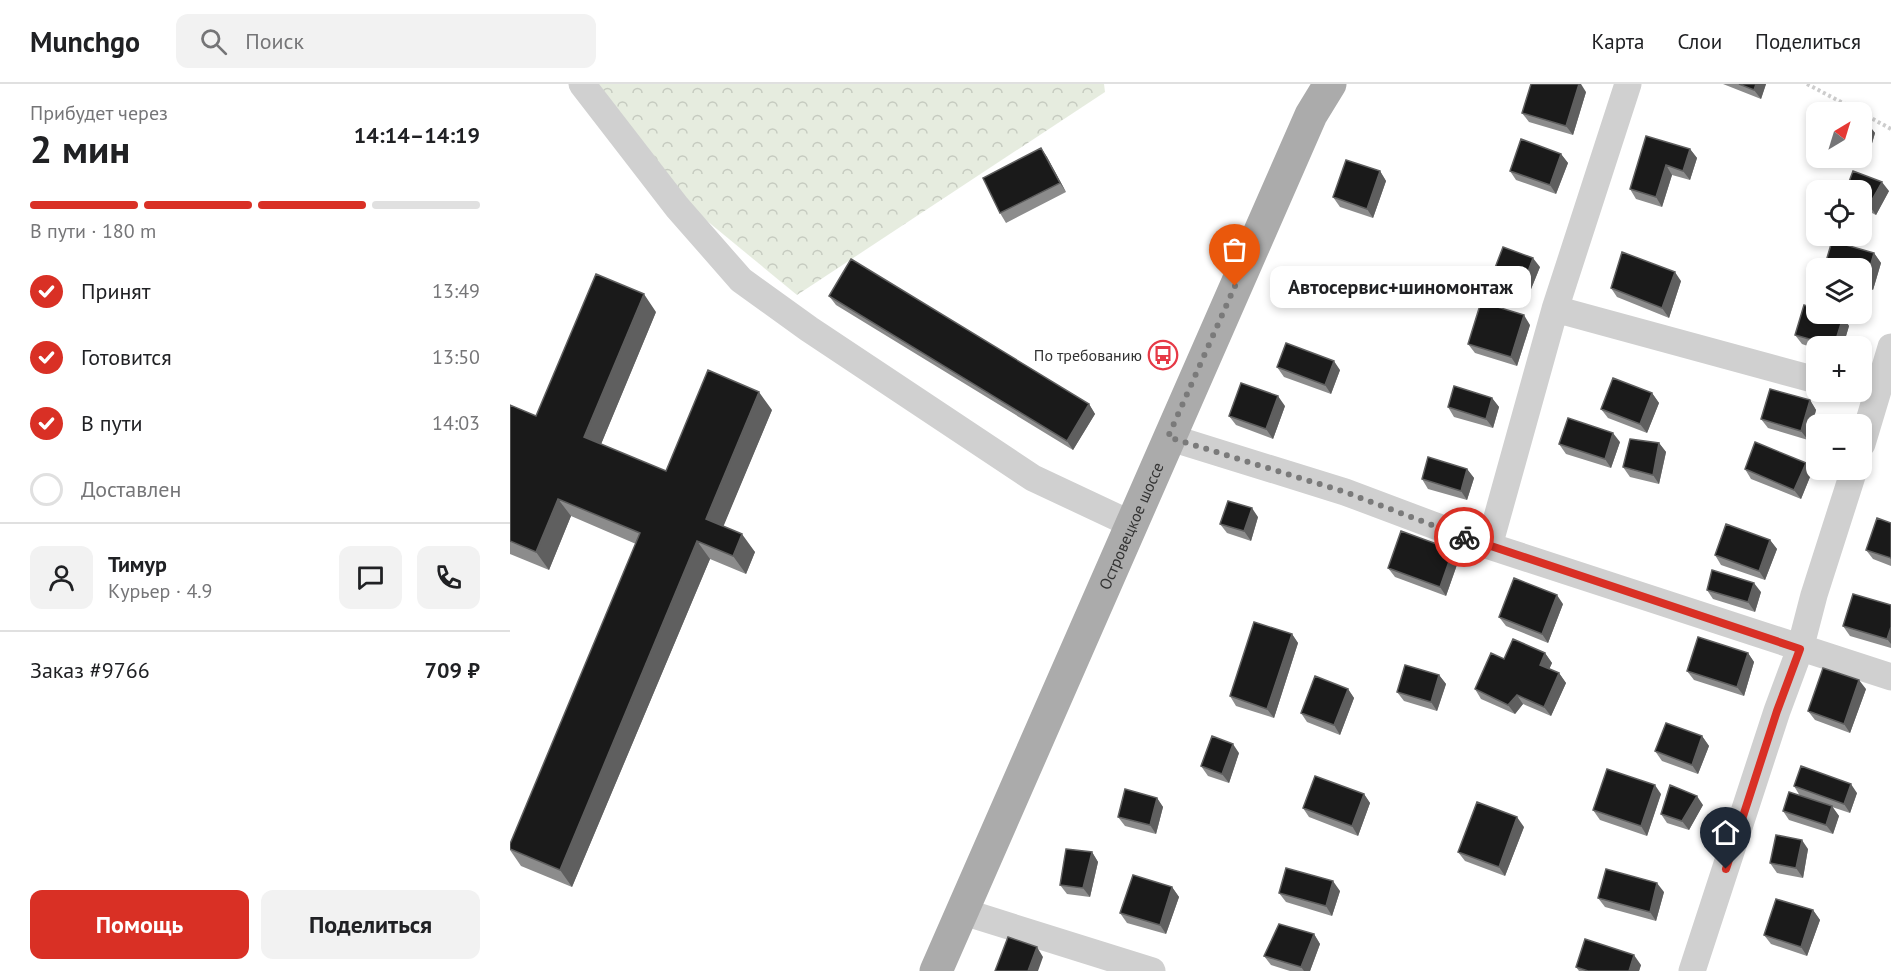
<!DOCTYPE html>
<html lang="ru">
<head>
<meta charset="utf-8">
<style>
	body { margin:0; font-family:"PT Sans",sans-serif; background:#f2f2f2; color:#202124; height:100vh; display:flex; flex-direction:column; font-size:22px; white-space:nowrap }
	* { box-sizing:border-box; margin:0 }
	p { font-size:20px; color:#757577 }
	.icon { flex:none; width:33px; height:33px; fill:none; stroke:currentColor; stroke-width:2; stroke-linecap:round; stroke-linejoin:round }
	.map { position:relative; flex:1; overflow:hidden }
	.details { display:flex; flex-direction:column; background:#fff; width:510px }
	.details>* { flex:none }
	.needle { width:39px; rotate:38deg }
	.controls { position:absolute; left:1296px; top:18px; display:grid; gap:12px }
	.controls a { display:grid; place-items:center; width:66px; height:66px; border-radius:12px; background:#fff; box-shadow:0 3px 9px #0003; font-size:30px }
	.pin { position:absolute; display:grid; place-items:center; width:51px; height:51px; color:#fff; margin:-62px -26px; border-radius:50% 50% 50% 0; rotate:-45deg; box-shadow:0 0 6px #0007 }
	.pin .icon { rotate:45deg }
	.courier { position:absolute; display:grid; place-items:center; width:60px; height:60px; margin:-30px; border:4px solid #d93025; border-radius:50%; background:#fff; color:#222; box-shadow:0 2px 8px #0007 }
	.bubble { position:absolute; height:42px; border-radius:12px; background:#fff; box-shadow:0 3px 9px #0003; font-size:20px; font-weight:700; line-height:42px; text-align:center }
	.overview em { font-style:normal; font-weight:700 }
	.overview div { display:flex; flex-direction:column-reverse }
	.overview { display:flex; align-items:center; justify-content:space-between; height:102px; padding:0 30px }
	h1 { font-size:39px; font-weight:700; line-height:45px }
	.bar { display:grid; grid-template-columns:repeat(4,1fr); gap:9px 6px; align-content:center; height:72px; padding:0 30px }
	.bar i { height:8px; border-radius:4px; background:#e0e0e0 }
	.bar .current { background:#d93025 }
	.bar p { grid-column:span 4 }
	.line { display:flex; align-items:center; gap:15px; padding:0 30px; border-top:2px solid #e0e0e0 }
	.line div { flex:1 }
	.round { display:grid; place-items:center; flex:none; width:63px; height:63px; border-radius:12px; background:#f2f2f2 }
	ol { padding:0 30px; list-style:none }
	li { display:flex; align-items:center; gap:18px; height:66px }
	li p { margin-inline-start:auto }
	li .icon { padding:6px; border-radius:50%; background:#d93025; color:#fff; stroke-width:4 }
	li:last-child { color:#757577 }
	li i { width:33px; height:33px; border:3px solid #e0e0e0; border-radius:50% }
	.action { display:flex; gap:12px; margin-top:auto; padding:12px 30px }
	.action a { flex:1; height:69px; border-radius:12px; background:#d93025; color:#fff; font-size:24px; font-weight:700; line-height:69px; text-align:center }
	.action a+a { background:#f2f2f2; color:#202124 }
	header { display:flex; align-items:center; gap:36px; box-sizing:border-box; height:84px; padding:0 30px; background:#fff; border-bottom:2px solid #e0e0e0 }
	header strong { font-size:28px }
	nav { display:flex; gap:33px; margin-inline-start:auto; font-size:21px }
	.search { width:420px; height:54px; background:#f2f2f2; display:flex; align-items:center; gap:15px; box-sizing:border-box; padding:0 21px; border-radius:12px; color:#757577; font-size:22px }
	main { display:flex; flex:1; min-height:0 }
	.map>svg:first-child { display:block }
	.forest { fill:url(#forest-crowns) }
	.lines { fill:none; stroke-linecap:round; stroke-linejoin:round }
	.path { stroke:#cdcdcd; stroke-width:4; stroke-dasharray:3 3; stroke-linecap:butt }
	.minor { stroke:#d0d0d0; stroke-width:27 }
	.major { stroke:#ababab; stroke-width:33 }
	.wall { fill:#8c8c8c }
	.shaded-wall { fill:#5f5f5f }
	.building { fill:#1a1a1a; stroke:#5f5f5f; stroke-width:1.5 }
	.done { stroke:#7a7a7a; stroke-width:6; stroke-dasharray:0 10.8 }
	.route { stroke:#d93025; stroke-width:8 }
	.labels { text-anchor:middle; stroke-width:6; stroke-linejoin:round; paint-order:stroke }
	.poi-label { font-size:16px; fill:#333; stroke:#fff; text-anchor:end }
	.street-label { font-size:16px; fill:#333; stroke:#fff }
</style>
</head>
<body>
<header>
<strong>Munchgo</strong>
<div class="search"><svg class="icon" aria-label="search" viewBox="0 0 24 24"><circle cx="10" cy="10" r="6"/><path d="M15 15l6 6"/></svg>Поиск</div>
<nav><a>Карта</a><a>Слои</a><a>Поделиться</a></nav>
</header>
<main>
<section class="details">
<div class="overview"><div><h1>2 мин</h1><p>Прибудет через</p></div><em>14:14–14:19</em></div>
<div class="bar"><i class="current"></i><i class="current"></i><i class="current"></i><i></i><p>В пути · 180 m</p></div>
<ol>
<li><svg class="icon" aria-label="check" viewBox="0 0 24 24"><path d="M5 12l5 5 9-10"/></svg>Принят<p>13:49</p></li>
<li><svg class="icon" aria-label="check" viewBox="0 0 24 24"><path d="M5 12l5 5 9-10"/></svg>Готовится<p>13:50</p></li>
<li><svg class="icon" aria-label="check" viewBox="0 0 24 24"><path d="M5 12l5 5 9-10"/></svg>В пути<p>14:03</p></li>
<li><i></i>Доставлен</li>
</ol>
<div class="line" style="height:108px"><a class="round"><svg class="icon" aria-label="person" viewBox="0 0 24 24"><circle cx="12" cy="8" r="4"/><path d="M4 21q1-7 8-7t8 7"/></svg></a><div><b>Тимур</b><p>Курьер · 4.9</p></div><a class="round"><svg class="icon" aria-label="chat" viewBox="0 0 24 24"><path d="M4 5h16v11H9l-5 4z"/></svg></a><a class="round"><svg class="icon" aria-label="phone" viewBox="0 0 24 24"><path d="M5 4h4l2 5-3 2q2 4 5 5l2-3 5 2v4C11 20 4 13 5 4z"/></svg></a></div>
<div class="line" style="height:78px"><div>Заказ #9766</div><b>709 ₽</b></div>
<div class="action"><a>Помощь</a><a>Поделиться</a></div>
</section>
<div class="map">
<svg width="1381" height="887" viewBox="0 0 1381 887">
	<defs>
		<pattern id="forest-crowns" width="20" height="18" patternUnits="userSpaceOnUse" patternTransform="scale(1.5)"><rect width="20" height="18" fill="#e6ecdf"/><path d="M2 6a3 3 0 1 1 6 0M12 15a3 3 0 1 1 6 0" fill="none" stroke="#c6cbc0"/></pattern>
	</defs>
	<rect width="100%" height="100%" fill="#fff"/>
	<path class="forest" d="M85,0H594L595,8L287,211L185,127Z"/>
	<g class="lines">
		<path class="path" d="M1297,0L1350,28
			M1352,29L1381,45"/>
		<path class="minor" d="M72,0L167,123L231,196L299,245L523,394L621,440
			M1045,225L1306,296
			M658,353L835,408L979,462L1381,593
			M1352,360L1381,263
			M979,462L1045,225L1118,0
			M451,827L642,887
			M1182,887L1267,627L1290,565L1304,511L1344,386"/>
		<path class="major" id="s1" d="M426,887L801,31L820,0"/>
	</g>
	<path class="wall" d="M1213,0H1256L1251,15Z
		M1076,8L1063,51L1019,38L1012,29Z
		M1352,38L1358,40L1365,49L1356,80L1334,75L1333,74H1352Z
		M531,64L537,73L556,108L496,139L490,129Z
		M1180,65L1187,74L1180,96L1162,91L1152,123L1126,115L1120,105Z
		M1051,70L1058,79L1046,110L1006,96L1000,87Z
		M870,87L876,97L863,134L830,123L823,113Z
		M1352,106L1379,107L1366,131L1352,124Z
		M1364,169L1371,179L1363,206L1352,203V184Z
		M1030,183L1019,210L990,199L983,189Z
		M1171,197L1159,234L1107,213L1101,204Z
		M319,212L579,320L585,330L563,366L326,221Z
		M146,228L91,360L156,387L262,326L213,442L245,468L236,490L200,475L62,803L11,782L0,766V760L126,460L61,432L39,486L0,470V321L26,332Z
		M1333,233L1339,242L1333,262H1306V265L1292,260L1285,251Z
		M1020,241L1007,282L965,269L958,260Z
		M767,283L830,286L821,310L774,293Z
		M1142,309L1149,319L1137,349L1098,334L1091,325Z
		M982,314L989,323L983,344L944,333L938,323Z
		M1300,316L1306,326L1298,356L1258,344L1251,335Z
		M775,322L763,355L726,341L719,332Z
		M1110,358L1101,384L1056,370L1049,360Z
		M1149,359L1156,368L1149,400L1120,393L1113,383Z
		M957,385L964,394L957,416L918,405L912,395Z
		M1235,385L1302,388L1291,415L1241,395Z
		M748,433L741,457L717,449L710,440Z
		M1381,439V482L1363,475L1356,466Z
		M1260,456L1267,465L1255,496L1211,481L1205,471Z
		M943,466L949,475L936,512L885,493L878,484Z
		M1197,506L1251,508L1245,528L1203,515Z
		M1053,520L1038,559L996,542L989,533Z
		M1381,521V564L1340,552L1333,542Z
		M782,550L788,559L764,634L726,622L720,612Z
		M1035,569L1042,579L1039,585L1049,589L1056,599L1041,632L1013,620L1005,630L971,615L965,605L994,575Z
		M1238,569L1244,578L1234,612L1184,596L1177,587Z
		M929,591L936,600L927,627L894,617L887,608Z
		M838,605L844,614L830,651L797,638L791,629Z
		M1356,605L1340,649L1305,636L1298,627Z
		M1192,652L1199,662L1188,690L1152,677L1145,667Z
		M729,669L719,699L698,692L691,682Z
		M1284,702L1347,709L1340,729L1322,723L1329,732L1323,750L1279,736L1273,727L1290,712Z
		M854,710L860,719L848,752L799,733L793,724Z
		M1151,710L1137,752L1090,736L1083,726Z
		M647,714L653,723L646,750L615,742L608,733Z
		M1193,721L1179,746L1157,739L1151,730Z
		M1014,743L995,792L955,777L948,768Z
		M1298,765L1293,794L1267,789L1260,779Z
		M582,768L588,778L580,813L557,810L550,801Z
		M662,803L669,813L656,850L617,839L610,829Z
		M830,807L822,832L776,818L769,809Z
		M1154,808L1146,837L1095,823L1088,814Z
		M1303,826L1310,836L1297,872L1261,860L1254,851Z
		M804,850L810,860L800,887H780L761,881L754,872Z
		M1131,881L1129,887H1069L1066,883Z"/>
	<path class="shaded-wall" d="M1069,0H1071L1076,8L1063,51L1056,42Z
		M1246,0H1256L1251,15L1244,6Z
		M1358,40L1365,49L1356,80L1352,73V63Z
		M531,64L537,73L556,108L550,99Z
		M1180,65L1187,74L1180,96L1173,87Z
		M1051,70L1058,79L1046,110L1040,101Z
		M1156,81L1162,91L1152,123L1146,113Z
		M870,87L876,97L863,134L857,125Z
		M1372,98L1379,107L1366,131L1359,121Z
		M1364,169L1371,179L1363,206L1356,197Z
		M1023,174L1030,183L1019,210L1013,201Z
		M1165,188L1171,197L1159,234L1152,224Z
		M134,210L146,228L87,370L74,353Z
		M1014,231L1020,241L1007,282L1001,273Z
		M1333,233L1339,242L1333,262H1324Z
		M824,277L830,286L821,310L815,301Z
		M249,308L262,326L209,453L196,435Z
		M1142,309L1149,319L1137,349L1130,340Z
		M768,312L775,322L763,355L756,345Z
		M982,314L989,323L983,344L976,335Z
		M1300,316L1306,326L1298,356L1291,347Z
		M579,320L585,330L563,366L557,357Z
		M1103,349L1110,358L1101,384L1095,375Z
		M1149,359L1156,368L1149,400L1143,391Z
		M1296,379L1302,388L1291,415L1284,406Z
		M957,385L964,394L957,416L951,407Z
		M48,415L61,432L39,486L26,468Z
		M742,424L748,433L741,457L734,447Z
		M232,450L245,468L236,490L223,472Z
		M1260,456L1267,465L1255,496L1249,487Z
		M187,457L200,475L62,803L50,786Z
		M943,466L949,475L936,512L930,503Z
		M1244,499L1251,508L1245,528L1238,518Z
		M1047,511L1053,520L1038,559L1032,550Z
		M1381,543V560L1377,555Z
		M782,550L788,559L764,634L757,625Z
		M1035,569L1042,579L1037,590L1030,581Z
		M1238,569L1244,578L1234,612L1227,603Z
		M1049,589L1056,599L1041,632L1034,623Z
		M929,591L936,600L927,627L921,618Z
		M1349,596L1356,605L1340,649L1334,640Z
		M838,605L844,614L830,651L824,641Z
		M1007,611L1013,620L1005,630L998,621Z
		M1192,652L1199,662L1188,690L1182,681Z
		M723,660L729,669L719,699L712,690Z
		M1341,700L1347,709L1340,729L1334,720Z
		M1145,701L1151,710L1137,752L1131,742Z
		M854,710L860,719L848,752L842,742Z
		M1187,712L1193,721L1179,746L1172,737Z
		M647,714L653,723L646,750L640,741Z
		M1322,722L1329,732L1323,750L1316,741Z
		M1007,733L1014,743L995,792L989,783Z
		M1292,756L1298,765L1293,794L1286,784Z
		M582,768L588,778L580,813L573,804Z
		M823,797L830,807L822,832L816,822Z
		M1147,799L1154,808L1146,837L1140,828Z
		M662,803L669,813L656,850L650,841Z
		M1303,826L1310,836L1297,872L1291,863Z
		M804,850L810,860L800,887H794L791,883Z
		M527,863L533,873L528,887H518Z
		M1124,871L1131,881L1129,887H1119Z"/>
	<path class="building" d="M1021,0H1069L1056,42L1012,29Z
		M1229,0H1246L1244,6Z
		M1352,38L1358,40L1352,63Z
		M1136,52L1180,65L1173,87L1156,81L1146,113L1120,105Z
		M1011,55L1051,70L1040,101L1000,87Z
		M531,64L550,99L490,129L473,94Z
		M836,76L870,87L857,125L823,113Z
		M1343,87L1372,98L1359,121L1352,117V106H1336Z
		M1322,157L1364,169L1356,197L1352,195V184H1314Z
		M993,163L1023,174L1013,201L983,189Z
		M1112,168L1165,188L1152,224L1101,204Z
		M341,175L579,320L557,357L319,212Z
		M86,190L134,210L74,353L156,387L198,286L249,308L196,435L232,450L223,472L187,457L50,786L0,765V760L130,449L48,415L26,468L0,457V321L26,332Z
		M971,218L1014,231L1001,273L958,260Z
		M1294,221L1306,225V230H1322L1333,233L1324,262L1285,251Z
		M776,259L824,277L815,301L767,283Z
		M1103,294L1142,309L1130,340L1091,325Z
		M731,299L768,312L756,345L719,332Z
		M944,302L982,314L976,335L938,323Z
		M1260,305L1300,316L1291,347L1251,335Z
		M1058,334L1103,349L1095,375L1049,360Z
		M1120,355L1149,359L1143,391L1113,383Z
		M1245,358L1296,379L1284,406L1235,385Z
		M918,373L957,385L951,407L912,395Z
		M718,417L742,424L734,447L710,440Z
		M1367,434L1381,439V474L1356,466Z
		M1216,440L1260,456L1249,487L1205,471Z
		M891,447L943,466L930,503L878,484Z
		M1202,486L1244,499L1238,518L1197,506Z
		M1004,494L1047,511L1032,550L989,533Z
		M1343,510L1381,521V543L1377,555L1333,542Z
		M744,538L782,550L757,625L720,612Z
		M1188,553L1238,569L1227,603L1177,587Z
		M1003,555L1035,569L1030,581L1049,589L1034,623L1007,611L998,621L965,605L981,569L994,575Z
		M895,581L929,591L921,618L887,608Z
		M1313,584L1349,596L1334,640L1298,627Z
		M805,592L838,605L824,641L791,629Z
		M1156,639L1192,652L1182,681L1145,667Z
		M702,652L723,660L712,690L691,682Z
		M1291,682L1341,700L1334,720L1284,702Z
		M1097,685L1145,701L1131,742L1083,726Z
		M805,692L854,710L842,742L793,724Z
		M1160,701L1187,712L1172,737L1151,730Z
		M615,705L647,714L640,741L608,733Z
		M1279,708L1322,722L1316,741L1273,727Z
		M967,718L1007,733L989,783L948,768Z
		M1266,751L1292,756L1286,784L1260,779Z
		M556,765L582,768L573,804L550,801Z
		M776,784L823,797L816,822L769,809Z
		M1096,785L1147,799L1140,828L1088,814Z
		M623,791L662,803L650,841L610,829Z
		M1266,815L1303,826L1291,863L1254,851Z
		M769,840L804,850L791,883L754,872Z
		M498,853L527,863L518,887H485Z
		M1075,855L1124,871L1119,887H1078L1066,883Z"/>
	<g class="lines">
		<path class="done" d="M725,202L658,353L835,408L954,453"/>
		<path class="route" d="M954,453L1290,565L1267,627L1216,785"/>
	</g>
	<defs>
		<g id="bus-ring" transform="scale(1.5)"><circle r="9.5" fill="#fff" stroke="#e63946" stroke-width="1.5"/><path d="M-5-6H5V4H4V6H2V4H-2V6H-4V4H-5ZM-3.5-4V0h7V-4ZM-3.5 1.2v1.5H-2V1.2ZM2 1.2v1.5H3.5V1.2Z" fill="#e63946"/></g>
	</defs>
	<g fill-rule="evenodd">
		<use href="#bus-ring" x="653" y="271"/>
	</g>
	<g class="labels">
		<g class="poi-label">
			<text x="632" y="277">По требованию</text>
		</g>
		<g class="street-label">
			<text dy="6" stroke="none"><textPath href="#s1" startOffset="486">Островецкое шоссе</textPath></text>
		</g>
	</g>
</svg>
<div class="controls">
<a><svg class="needle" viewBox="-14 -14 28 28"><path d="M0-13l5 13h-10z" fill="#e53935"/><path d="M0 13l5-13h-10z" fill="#757577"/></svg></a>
<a><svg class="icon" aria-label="locate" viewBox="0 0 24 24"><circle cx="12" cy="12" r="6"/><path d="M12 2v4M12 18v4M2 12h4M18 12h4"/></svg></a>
<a><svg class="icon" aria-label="layers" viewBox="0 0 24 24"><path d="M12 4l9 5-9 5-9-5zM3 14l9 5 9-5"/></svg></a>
<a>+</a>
<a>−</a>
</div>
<div class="pin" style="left:725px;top:202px;background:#ea580c"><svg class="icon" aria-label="bag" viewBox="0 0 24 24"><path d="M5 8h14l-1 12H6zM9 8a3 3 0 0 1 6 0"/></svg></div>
<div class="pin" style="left:1216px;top:785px;background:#1f2937"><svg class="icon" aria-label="home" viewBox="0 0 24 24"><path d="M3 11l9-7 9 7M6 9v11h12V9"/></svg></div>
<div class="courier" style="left:954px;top:453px"><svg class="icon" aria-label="bike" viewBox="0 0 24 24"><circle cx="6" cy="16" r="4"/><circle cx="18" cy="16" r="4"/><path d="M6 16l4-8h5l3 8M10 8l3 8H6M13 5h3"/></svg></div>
<div class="bubble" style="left:760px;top:182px;width:261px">Автосервис+шиномонтаж</div>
</div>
</main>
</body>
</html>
